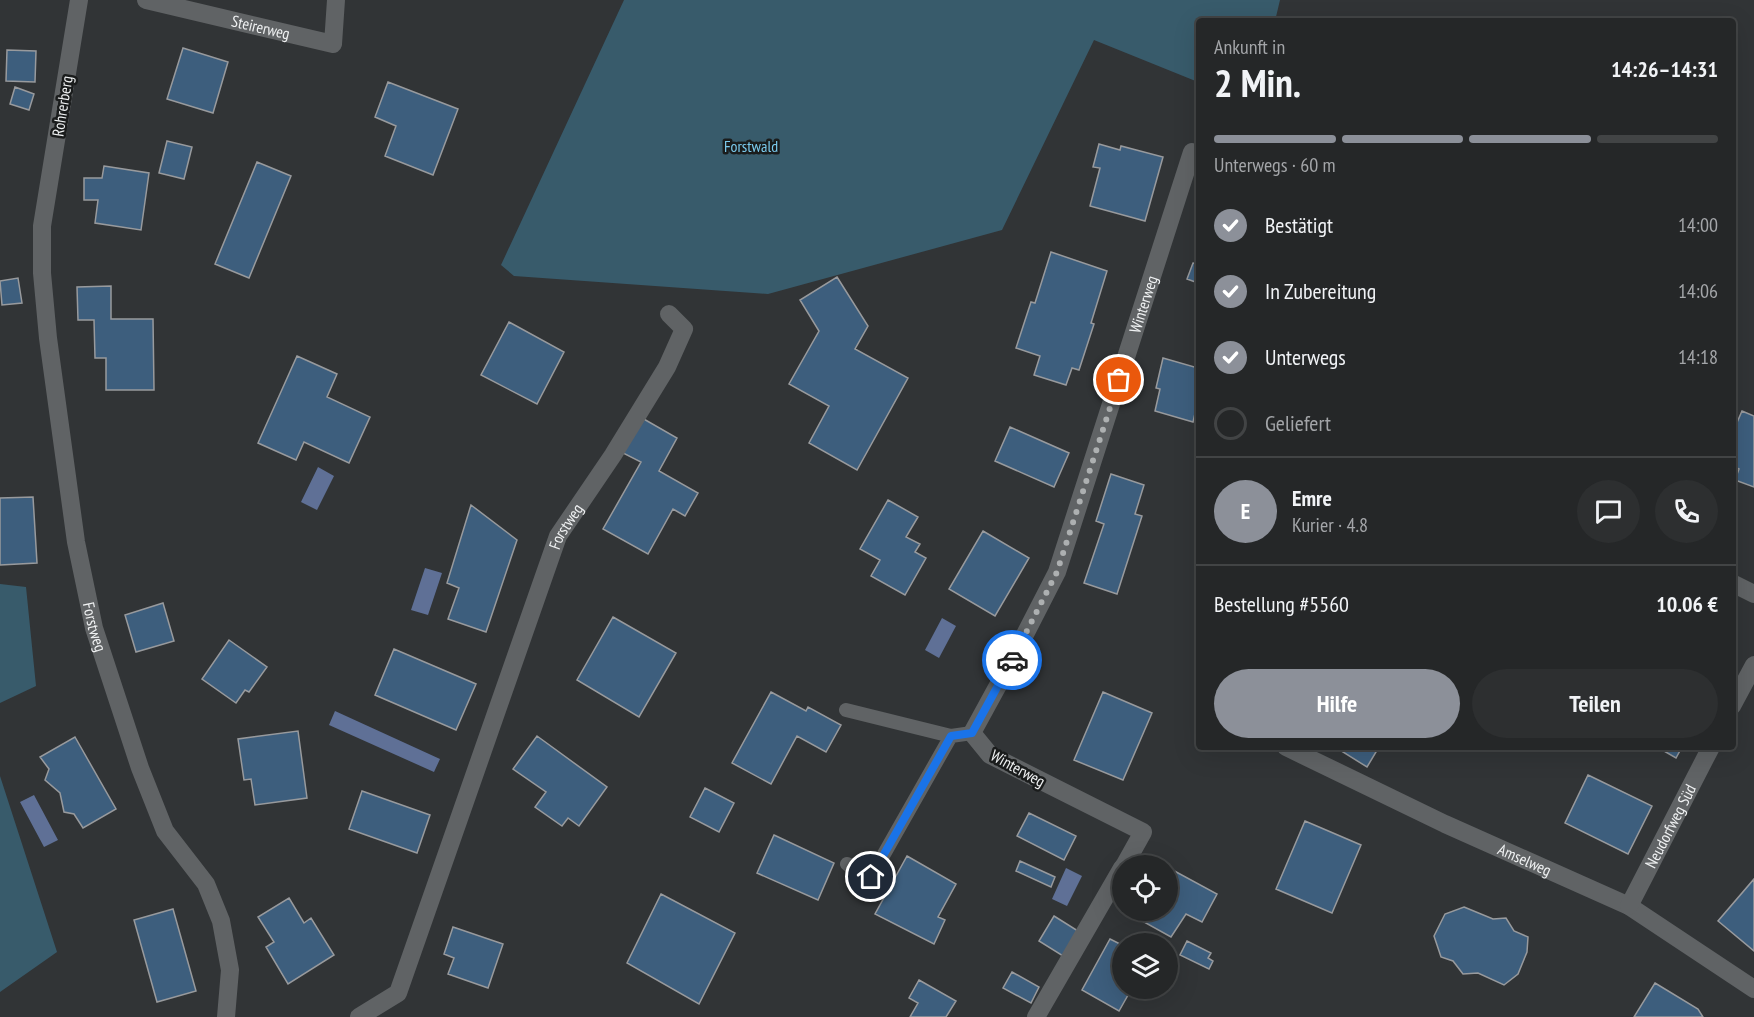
<!DOCTYPE html>
<html lang="de">
<head>
<meta charset="utf-8">
<style>
	body { margin:0; font-family:"PT Sans Narrow",sans-serif; background:#2d2f30; color:#f1f3f6; height:100vh; display:flex; flex-direction:column; font-size:22px; white-space:nowrap }
	* { box-sizing:border-box; margin:0 }
	p { font-size:20px; color:#a3a5a8 }
	.icon { flex:none; width:33px; height:33px; fill:none; stroke:currentColor; stroke-width:2; stroke-linecap:round; stroke-linejoin:round }
	.map { position:relative; flex:1; overflow:hidden }
	.panel { position:absolute; left:1196px; top:18px; width:540px; height:732px; display:flex; flex-direction:column; background:#252728; border-radius:6px; box-shadow:0 6px 24px #0002,0 0 0 2px #424445 }
	.panel>* { flex:none }
	.tools { position:absolute; left:1112px; top:855px; display:grid; gap:12px }
	.tools a { display:grid; place-items:center; width:66px; height:66px; border-radius:50%; background:#252728; box-shadow:0 6px 24px #0002,0 0 0 2px #424445; font-size:30px }
	.pin { position:absolute; display:grid; place-items:center; width:51px; height:51px; color:#fff; margin:-26px; border:3px solid #fff; border-radius:50%; box-shadow:0 2px 6px #0007 }
	.courier { position:absolute; display:grid; place-items:center; width:60px; height:60px; margin:-30px; border:4px solid #1a73e8; border-radius:50%; background:#fff; color:#222; box-shadow:0 2px 8px #0007 }
	.head em { font-style:normal; font-weight:600 }
	.head div { display:flex; flex-direction:column-reverse }
	.head { display:flex; align-items:center; justify-content:space-between; height:102px; padding:0 18px }
	h1 { font-size:39px; font-weight:600; line-height:45px }
	.bar { display:grid; grid-template-columns:repeat(4,1fr); gap:9px 6px; align-content:center; height:72px; padding:0 18px }
	.bar i { height:8px; border-radius:4px; background:#424445 }
	.bar .current { background:#8c9099 }
	.bar p { grid-column:span 4 }
	.line { display:flex; align-items:center; gap:15px; padding:0 18px; border-top:2px solid #424445 }
	.line div { flex:1 }
	.round { display:grid; place-items:center; flex:none; width:63px; height:63px; border-radius:32px; background:#2d2f30 }
	ol { padding:0 18px; list-style:none }
	li { display:flex; align-items:center; gap:18px; height:66px }
	li p { margin-inline-start:auto }
	li .icon { padding:6px; border-radius:50%; background:#8c9099; color:#fff; stroke-width:4 }
	li:last-child { color:#a3a5a8 }
	li i { width:33px; height:33px; border:3px solid #424445; border-radius:50% }
	.button { display:flex; gap:12px; margin-top:auto; padding:12px 18px }
	.button a { flex:1; height:69px; border-radius:36px; background:#8c9099; color:#fff; font-size:24px; font-weight:600; line-height:69px; text-align:center }
	.button a+a { background:#2d2f30; color:#f1f3f6 }
	.map>svg:first-child { display:block }
	.green { fill:#385b6b }
	.water { fill:#5f7096 }
	.building { fill:#3d5e7d; stroke:#989a9d; stroke-width:1.5 }
	.lines { fill:none; stroke-linecap:round; stroke-linejoin:round }
	.lane { stroke:#606365; stroke-width:14 }
	.street { stroke:#606365; stroke-width:18 }
	.done { stroke:#adb0b1; stroke-width:6; stroke-dasharray:0 10.8 }
	.route { stroke:#1a73e8; stroke-width:8 }
	.labels { text-anchor:middle; stroke-width:5; stroke-linejoin:round; paint-order:stroke }
	.street-label { font-size:16px; fill:#f0f2f3; stroke:#1a1c1c }
	.park-label { font-size:16px; fill:#7bcbee; stroke:#1a1c1c }
</style>
</head>
<body>
<div class="map">
<svg width="1754" height="1017" viewBox="0 0 1754 1017">
	<rect width="100%" height="100%" fill="#313436"/>
	<path class="green" d="M624,0H1280L1275,21H1198V82L1094,40L1002,230L768,294L514,276L501,265Z
		M0,584L26,587L36,686L0,703Z
		M0,776L57,952L0,992Z"/>
	<path class="water" d="M318,467L334,476L317,510L301,502Z
		M425,568L442,573L428,615L411,610Z
		M942,618L956,626L939,658L925,650Z
		M335,711L440,759L434,772L329,725Z
		M34,795L58,840L44,847L20,802Z
		M1066,868L1082,876L1067,906L1052,899Z"/>
	<path class="building" d="M183,48L228,62L213,113L167,99Z
		M7,50L36,51L35,82L6,81Z
		M388,82L458,109L433,175L385,156L396,126L375,117Z
		M15,87L34,94L29,110L10,104Z
		M167,141L192,147L184,179L159,173Z
		M1099,144L1120,150L1121,146L1163,157L1145,221L1090,206L1100,168L1093,167Z
		M257,162L291,176L249,278L215,264Z
		M104,166L149,173L141,230L95,223L98,200H84V178H102Z
		M1051,252L1107,271L1091,323L1094,324L1079,370L1072,368L1066,385L1034,375L1040,356L1016,348L1031,302L1035,303Z
		M1193,263L1198,264V283L1187,279Z
		M837,277L868,326L855,349L908,378L857,470L809,443L829,406L789,384L819,331L800,300Z
		M18,278L22,303L2,305L0,281Z
		M111,286V319H153L154,390H106V358H95L94,320H78L77,287Z
		M509,322L564,352L537,404L481,375Z
		M297,356L337,374L327,397L370,417L349,463L304,442L296,460L258,443Z
		M1163,358L1198,368V401L1193,422L1155,411L1160,389L1156,388Z
		M1742,411L1754,416V487L1735,480L1739,469L1732,466V434Z
		M642,418L677,438L659,471L698,493L685,516L673,509L648,554L603,529L641,462L623,453Z
		M1010,427L1069,453L1054,487L995,461Z
		M1111,474L1144,485L1135,514L1142,516L1117,594L1084,583L1104,524L1096,521Z
		M33,497L37,563L0,565V498Z
		M888,500L918,517L906,537L920,544L915,552L926,558L905,595L871,576L880,560L860,549Z
		M471,505L517,540L486,632L448,619L459,588L447,583Z
		M983,531L1029,558L995,616L949,589Z
		M163,603L174,641L136,652L125,615Z
		M613,617L676,653L639,717L577,680Z
		M229,640L267,667L249,692L245,690L236,703L202,679Z
		M394,649L476,684L456,730L375,695Z
		M771,692L806,711L808,707L841,725L826,752L797,736L771,784L732,763Z
		M1103,692L1152,713L1123,780L1074,760Z
		M298,731L307,798L255,805L251,779L244,780L238,739Z
		M537,736L607,787L579,826L568,818L562,826L535,807L546,792L513,769Z
		M75,737L116,809L83,828L74,814L64,812L60,793L45,780L49,769L40,757Z
		M1335,747H1379L1367,767Z
		M1657,747H1682L1676,758Z
		M1588,775L1652,806L1628,854L1565,823Z
		M705,788L734,803L719,832L690,817Z
		M362,791L430,815L417,853L349,829Z
		M1029,813L1076,836L1064,860L1017,836Z
		M1305,821L1361,845L1332,913L1276,889Z
		M774,835L834,863L818,900L757,873Z
		M907,856L956,884L938,917L945,920L934,944L875,914Z
		M1020,861L1055,877L1051,887L1016,871Z
		M1167,867L1217,894L1202,922L1186,914L1171,937L1135,917L1139,910H1167Z
		M1754,879V951L1718,921Z
		M661,894L735,933L699,1004L627,963Z
		M289,898L304,923L311,918L334,955L288,984L266,947L274,942L258,917Z
		M1464,907L1493,919L1506,918L1514,931L1528,937L1527,952L1518,974L1504,985L1478,973L1463,974L1453,961L1441,957L1434,936L1445,914Z
		M173,909L196,991L157,1002L134,920Z
		M1054,916L1078,931L1063,956L1039,941Z
		M453,927L503,944L488,988L448,974L454,958L444,954Z
		M1110,939L1122,945V988H1132L1119,1011L1082,990Z
		M1187,941L1211,953L1208,958L1213,961L1209,969L1180,955Z
		M1012,972L1039,987L1031,1003L1003,988Z
		M919,980L956,1001L946,1017H910L918,1003L909,998Z
		M1655,983L1698,1009L1703,1017H1634Z"/>
	<g class="lines">
		<path class="lane" d="M846,710L951,736
			M847,864L871,877L951,736L972,733"/>
		<g class="street">
			<path id="s1" d="M79,0L42,226V273L48,338L76,542L94,628L140,768L165,831L206,884L221,921L230,970L226,1017"/>
			<path id="s2" d="M146,0L333,44L336,0"/>
			<path d="M1732,583L1754,594"/>
			<path d="M1732,706L1754,665"/>
			<path id="s3" d="M1286,747L1445,824L1629,906L1754,989"/>
			<path id="s4" d="M1124,866L1143,832L990,755L972,733L1014,656L1057,572L1192,152"/>
			<path id="s5" d="M1629,906L1711,747"/>
			<path id="s6" d="M359,1017L398,993L558,536L613,455L667,367L684,329L669,314"/>
			<path d="M1036,1017L1122,868"/>
		</g>
	</g>
	<g class="lines">
		<path class="done" d="M1012,660L1057,572L1119,380"/>
		<path class="route" d="M871,877L951,736L972,733L1012,660"/>
	</g>
	<g class="labels">
		<g class="street-label">
			<text dy="6" stroke="none"><textPath href="#s2" startOffset="118">Steirerweg</textPath></text>
			<text transform="translate(62 106) rotate(-81)" y="6">Rohrerberg</text>
			<text dy="6" stroke="none"><textPath href="#s4" startOffset="702">Winterweg</textPath></text>
			<text dy="6" stroke="none"><textPath href="#s6" startOffset="542">Forstweg</textPath></text>
			<text dy="6" stroke="none"><textPath href="#s1" startOffset="634">Forstweg</textPath></text>
			<text transform="translate(1018 768) rotate(29)" y="6">Winterweg</text>
			<text dy="6" stroke="none"><textPath href="#s5" startOffset="90">Neudorfweg Süd</textPath></text>
			<text dy="6" stroke="none"><textPath href="#s3" startOffset="264">Amselweg</textPath></text>
		</g>
		<g class="park-label">
			<text x="751" y="152">Forstwald</text>
		</g>
	</g>
</svg>
<div class="tools">
<a><svg class="icon" aria-label="locate" viewBox="0 0 24 24"><circle cx="12" cy="12" r="6"/><path d="M12 2v4M12 18v4M2 12h4M18 12h4"/></svg></a>
<a><svg class="icon" aria-label="layers" viewBox="0 0 24 24"><path d="M12 4l9 5-9 5-9-5zM3 14l9 5 9-5"/></svg></a>
</div>
<div class="pin" style="left:1119px;top:380px;background:#ea580c"><svg class="icon" aria-label="bag" viewBox="0 0 24 24"><path d="M5 8h14l-1 12H6zM9 8a3 3 0 0 1 6 0"/></svg></div>
<div class="pin" style="left:871px;top:877px;background:#1f2937"><svg class="icon" aria-label="home" viewBox="0 0 24 24"><path d="M3 11l9-7 9 7M6 9v11h12V9"/></svg></div>
<div class="courier" style="left:1012px;top:660px"><svg class="icon" aria-label="car" viewBox="0 0 24 24"><path d="M5 17H2v-5l4-1 3-4h7l3 4 3 1v5h-3M9 17h6M6 11h13"/><circle cx="7" cy="17" r="2"/><circle cx="17" cy="17" r="2"/></svg></div>
<section class="panel">
<div class="head"><div><h1>2 Min.</h1><p>Ankunft in</p></div><em>14:26–14:31</em></div>
<div class="bar"><i class="current"></i><i class="current"></i><i class="current"></i><i></i><p>Unterwegs · 60 m</p></div>
<ol>
<li><svg class="icon" aria-label="check" viewBox="0 0 24 24"><path d="M5 12l5 5 9-10"/></svg>Bestätigt<p>14:00</p></li>
<li><svg class="icon" aria-label="check" viewBox="0 0 24 24"><path d="M5 12l5 5 9-10"/></svg>In Zubereitung<p>14:06</p></li>
<li><svg class="icon" aria-label="check" viewBox="0 0 24 24"><path d="M5 12l5 5 9-10"/></svg>Unterwegs<p>14:18</p></li>
<li><i></i>Geliefert</li>
</ol>
<div class="line" style="height:108px"><b class="round" style="background:#8c9099;color:#fff">E</b><div><b>Emre</b><p>Kurier · 4.8</p></div><a class="round"><svg class="icon" aria-label="chat" viewBox="0 0 24 24"><path d="M4 5h16v11H9l-5 4z"/></svg></a><a class="round"><svg class="icon" aria-label="phone" viewBox="0 0 24 24"><path d="M5 4h4l2 5-3 2q2 4 5 5l2-3 5 2v4C11 20 4 13 5 4z"/></svg></a></div>
<div class="line" style="height:78px"><div>Bestellung #5560</div><b>10.06 €</b></div>
<div class="button"><a>Hilfe</a><a>Teilen</a></div>
</section>
</div>
</body>
</html>
